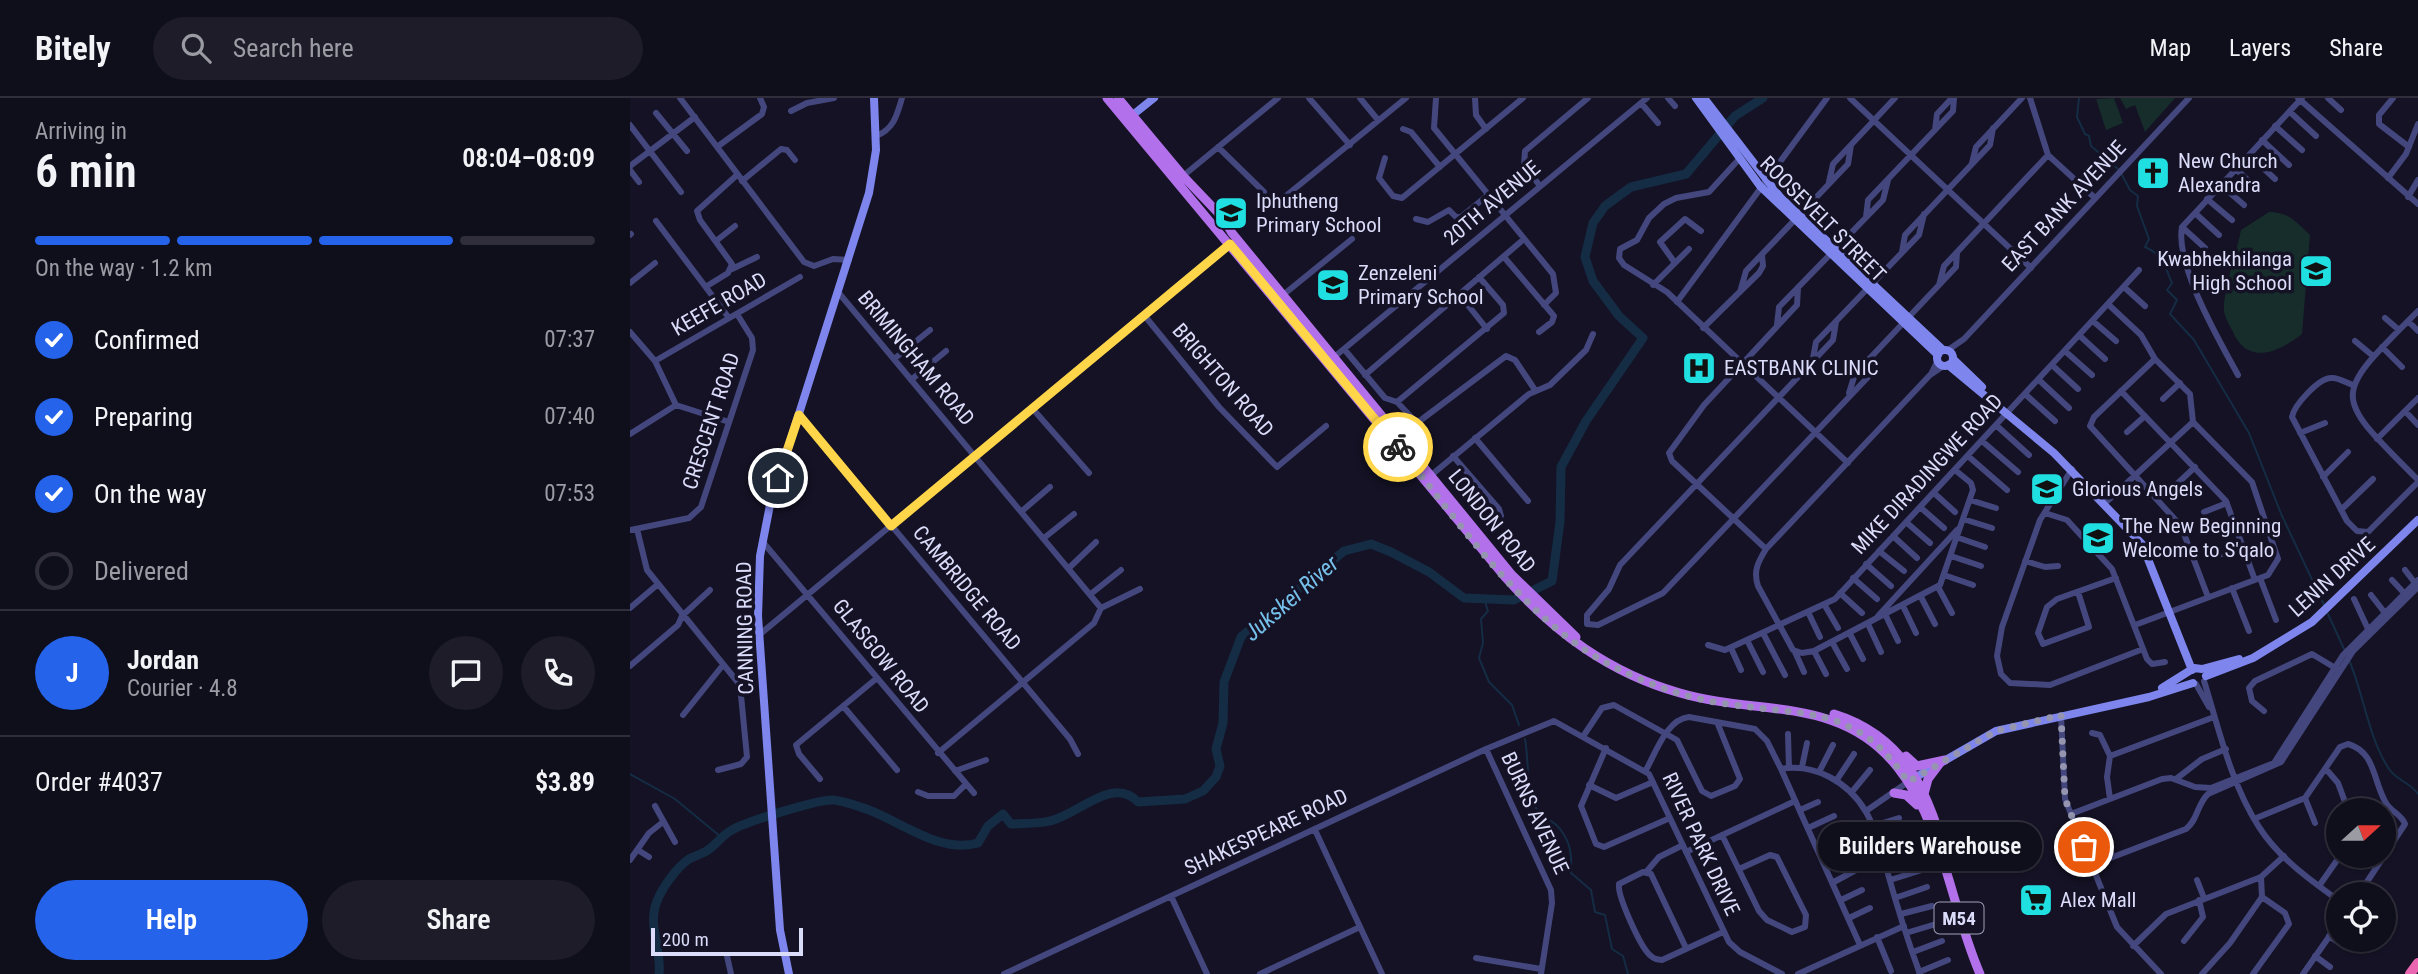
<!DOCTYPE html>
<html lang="en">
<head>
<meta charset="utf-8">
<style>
	body { margin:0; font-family:"Roboto Condensed",sans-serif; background:#1d1c28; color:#f1f3f6; height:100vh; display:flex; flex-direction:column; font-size:26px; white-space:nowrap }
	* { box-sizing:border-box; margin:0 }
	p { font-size:23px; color:#9b9ca3 }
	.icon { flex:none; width:38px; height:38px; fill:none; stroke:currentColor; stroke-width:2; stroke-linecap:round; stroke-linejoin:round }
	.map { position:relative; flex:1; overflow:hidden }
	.drawer { display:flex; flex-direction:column; background:#0f0e1b; width:630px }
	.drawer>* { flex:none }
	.needle { width:46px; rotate:69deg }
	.tools { position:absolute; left:1696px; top:700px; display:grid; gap:14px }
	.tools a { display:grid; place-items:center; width:70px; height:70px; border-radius:50%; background:#0f0e1b; box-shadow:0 2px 5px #0004,0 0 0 2px #2f2e3a; font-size:35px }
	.scale { position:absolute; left:21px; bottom:18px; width:152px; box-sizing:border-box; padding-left:7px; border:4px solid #dbdbfa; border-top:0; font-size:19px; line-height:24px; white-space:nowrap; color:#dbdbfa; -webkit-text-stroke:5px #141224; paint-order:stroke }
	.pin { position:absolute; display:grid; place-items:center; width:60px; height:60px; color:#fff; margin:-30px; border:4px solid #fff; border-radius:50%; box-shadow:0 2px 7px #0007 }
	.courier { position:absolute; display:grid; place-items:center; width:70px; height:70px; margin:-35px; border:5px solid #ffd54a; border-radius:50%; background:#fff; color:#222; box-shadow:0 2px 9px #0007 }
	.bubble { position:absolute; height:49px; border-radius:24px; background:#0f0e1b; box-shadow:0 2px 5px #0004,0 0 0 2px #2f2e3a; font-size:23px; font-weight:600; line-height:49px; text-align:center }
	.summary em { font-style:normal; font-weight:600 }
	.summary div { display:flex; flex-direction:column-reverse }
	.summary { display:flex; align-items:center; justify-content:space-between; height:119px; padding:0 35px }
	h1 { font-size:46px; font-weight:600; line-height:52px }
	.bar { display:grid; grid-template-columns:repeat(4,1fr); gap:10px 7px; align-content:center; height:84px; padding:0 35px }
	.bar i { height:9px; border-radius:5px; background:#2f2e3a }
	.bar .active { background:#2563eb }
	.bar p { grid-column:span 4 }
	.line { display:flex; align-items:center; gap:18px; padding:0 35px; border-top:2px solid #2f2e3a }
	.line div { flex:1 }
	.round { display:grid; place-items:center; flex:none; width:74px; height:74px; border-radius:37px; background:#1d1c28 }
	ol { padding:0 35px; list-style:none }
	li { display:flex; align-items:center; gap:21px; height:77px }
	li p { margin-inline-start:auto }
	li .icon { padding:7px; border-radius:50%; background:#2563eb; color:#fff; stroke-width:4 }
	li:last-child { color:#9b9ca3 }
	li i { width:38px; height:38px; border:4px solid #2f2e3a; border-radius:50% }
	.primary-button { display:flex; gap:14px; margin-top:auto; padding:14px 35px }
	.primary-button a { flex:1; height:80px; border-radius:42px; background:#2563eb; color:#fff; font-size:28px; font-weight:600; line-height:80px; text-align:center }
	.primary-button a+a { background:#1d1c28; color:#f1f3f6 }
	header { display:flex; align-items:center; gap:42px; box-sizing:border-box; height:98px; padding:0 35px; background:#0f0e1b; border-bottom:2px solid #2f2e3a }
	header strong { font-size:33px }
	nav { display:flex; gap:38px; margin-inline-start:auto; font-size:24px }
	.search { width:490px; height:63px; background:#1d1c28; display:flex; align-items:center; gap:18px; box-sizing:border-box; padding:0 24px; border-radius:38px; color:#9b9ca3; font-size:26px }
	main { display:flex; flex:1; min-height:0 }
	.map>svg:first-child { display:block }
	.green { fill:#162d2b }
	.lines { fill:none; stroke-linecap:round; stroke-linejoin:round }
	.stream { stroke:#152c45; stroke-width:2 }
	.river { stroke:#152c45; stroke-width:9 }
	.street { stroke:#44477d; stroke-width:6 }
	.secondary { stroke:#7e86ed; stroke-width:8 }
	.primary { stroke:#b270eb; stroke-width:9 }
	.highway { stroke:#ea66b1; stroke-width:10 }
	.done { stroke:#9595af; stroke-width:7; stroke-dasharray:0 12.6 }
	.route { stroke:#ffd54a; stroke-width:9 }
	.labels { text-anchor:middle; stroke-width:7; stroke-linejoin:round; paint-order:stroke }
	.shield { fill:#141224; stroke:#9f9fba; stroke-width:2 }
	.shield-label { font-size:19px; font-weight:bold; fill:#dbdbfa }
	.poi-label { font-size:21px; fill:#dbdbfa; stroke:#141224; text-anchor:start }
	.street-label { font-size:21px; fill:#dbdbfa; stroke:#141224 }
	.water-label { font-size:23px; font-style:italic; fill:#76c0ec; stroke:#141224 }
</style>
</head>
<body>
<header>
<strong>Bitely</strong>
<div class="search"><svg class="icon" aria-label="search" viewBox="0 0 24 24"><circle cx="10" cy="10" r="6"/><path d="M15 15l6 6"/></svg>Search here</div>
<nav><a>Map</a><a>Layers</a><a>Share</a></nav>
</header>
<main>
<section class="drawer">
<div class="summary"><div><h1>6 min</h1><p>Arriving in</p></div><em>08:04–08:09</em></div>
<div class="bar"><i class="active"></i><i class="active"></i><i class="active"></i><i></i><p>On the way · 1.2 km</p></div>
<ol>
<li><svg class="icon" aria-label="check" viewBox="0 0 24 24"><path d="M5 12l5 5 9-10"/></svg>Confirmed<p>07:37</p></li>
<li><svg class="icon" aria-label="check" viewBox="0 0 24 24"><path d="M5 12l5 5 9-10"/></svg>Preparing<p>07:40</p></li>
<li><svg class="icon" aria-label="check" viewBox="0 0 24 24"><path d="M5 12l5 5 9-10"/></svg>On the way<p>07:53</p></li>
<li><i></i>Delivered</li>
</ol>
<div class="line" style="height:126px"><b class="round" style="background:#2563eb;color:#fff">J</b><div><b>Jordan</b><p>Courier · 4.8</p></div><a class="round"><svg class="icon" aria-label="chat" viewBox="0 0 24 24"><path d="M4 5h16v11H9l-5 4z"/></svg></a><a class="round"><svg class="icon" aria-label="phone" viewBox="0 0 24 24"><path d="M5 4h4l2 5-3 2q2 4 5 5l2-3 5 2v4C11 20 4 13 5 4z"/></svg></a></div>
<div class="line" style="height:91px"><div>Order #4037</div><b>$3.89</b></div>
<div class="primary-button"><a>Help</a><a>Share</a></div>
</section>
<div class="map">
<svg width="1788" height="876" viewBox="0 0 1788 876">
	<rect width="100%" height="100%" fill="#141224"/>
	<path class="green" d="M1484,0L1493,25L1476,32L1466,1Z
		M1490,0H1545L1515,34L1505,7L1496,11Z
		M1639,114C1659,114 1666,124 1680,137L1672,236C1649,254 1617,269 1602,232C1599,226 1594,218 1594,212C1593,193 1607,153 1611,132Z"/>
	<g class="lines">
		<path class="stream" d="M1449,0L1447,19L1455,36L1459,38L1461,48L1488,71
			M1491,75L1500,92L1508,98L1507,108L1519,141L1515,149C1532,156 1535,168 1542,185L1537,192L1547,202L1540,216L1564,242L1619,335L1652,418L1695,509
			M854,501L858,513L851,521L853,545L849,560L859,584L882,607L889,627
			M1697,514L1715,553
			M1719,562C1734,597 1738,639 1759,671C1766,682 1781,685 1788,696
			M895,641C899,664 896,688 906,710C912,722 923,721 930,731C941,745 942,758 941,775L961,792L965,814L975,817L982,851L993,858L998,876
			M0,676L45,701L91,739"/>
		<path class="river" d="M29,876C32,852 17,827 27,803C32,790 47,769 59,761C65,758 72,756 78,752C87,746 92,737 102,732C115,724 189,701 203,702C214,703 228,708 239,712C273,725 311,756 348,745L358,728L373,716L381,726C394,725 408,726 420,723C448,717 483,677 508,704L555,701L573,693L586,679L590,668L586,651L593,625L594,584L611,539L714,453L741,446L761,454L799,474L834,500L884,502L922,483L930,424L931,369L956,323L1013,240L989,218L963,183L955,159L963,125L975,108L1001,89L1056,76L1105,18L1133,0"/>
		<path class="street" d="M50,0L174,164L184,168L203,161L219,162
			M679,0L720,47
			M730,0L748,22
			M806,0L804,30L923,176L926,195L914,207
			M845,0L846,17L856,31
			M1038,0L1045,8
			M1220,0L1401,170
			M1400,0L1418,57L1465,100
			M1668,0L1788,106
			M1698,0L1711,12
			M1763,0L1749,17V26L1779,49
			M1011,5L1028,25
			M161,13L177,5L204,0
			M1660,14L1686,38
			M26,15L57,53
			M0,27L51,94
			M1645,28L1672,52
			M773,31L781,34L810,69
			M1305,32L1307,16L1322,0
			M246,38C264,31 267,17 272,0
			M1632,42L1659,67
			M87,49L132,16L134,9L130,0
			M588,49L634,94
			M1619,57L1645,81
			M755,60L749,80L763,98L772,100L893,0
			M1110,60L1079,94L1046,100L1034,106L1019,120L1007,142L990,151L989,160L994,167L1037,194L1218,365
			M1342,65L1346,49L1392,0
			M0,68L65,19
			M1606,71L1629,93
			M0,72L9,84
			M553,78L648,0
			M1758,80L1776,56L1788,26
			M112,83L151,51L157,52L165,62
			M1199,84L1203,66L1265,0
			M1591,87L1614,107
			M910,88L894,67L895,53L958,0
			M1778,99L1788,82
			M1577,101L1602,122
			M646,106L776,0
			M1565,115L1589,137
			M1236,119L1238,102L1323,13L1324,0
			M786,121L798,124L819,112L826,119H831L858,97
			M26,123L99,220
			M1552,129L1575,150
			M0,137L1,136
			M86,143L105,128
			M1272,154L1275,137L1360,47L1363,30
			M874,159L924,218L922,224L909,234
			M1045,165L1030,144L1055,121L1071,133
			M102,171L127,159
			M0,185L25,165
			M1023,187L1059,151
			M1309,187L1314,168L1418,57
			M77,188L98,175L102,166L70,122L67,113L107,77
			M1494,189L1515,208
			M208,194L471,510
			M1110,194L1116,173L1218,66L1221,47
			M829,196L857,231
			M653,197L722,141
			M1047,204L1197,0
			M1479,207L1511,237L1525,261
			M1788,213C1701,300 1701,295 1788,382
			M514,217L589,309L647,369L696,328
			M1755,220L1769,232
			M1778,223L1788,233
			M1206,224L1203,242L990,467L979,491L957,517V526L968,527L1033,495L1239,278L1240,260
			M1464,224L1486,243
			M1147,227L1149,209L1253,102L1258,82
			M1073,230L1129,175L1133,168L1132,157
			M0,234L25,263L46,307L99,324
			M1450,238L1475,261
			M1725,243L1743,258
			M1752,249L1772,269
			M714,251L755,300L767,304L787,325L876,258L885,262L905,292
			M1318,252L1334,241L1559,0
			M1435,253L1462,277
			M703,260L1017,0
			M1183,260L1186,244L1289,137L1294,116
			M264,261L300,232
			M25,263L170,179
			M1315,267L1300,277L1136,451C1128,464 1123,473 1128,488L1163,552L1172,555L1184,553L1310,487L1343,392L1341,385L1325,372
			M1422,267L1448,291
			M1301,276L1308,262
			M735,277L894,141
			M1608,277C1589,242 1545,167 1552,129L1672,0
			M281,282L316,253
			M1409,282L1439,310
			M1723,287C1717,285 1708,279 1701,280C1689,280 1664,307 1662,319L1717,423L1727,433L1738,434L1788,384
			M1491,293L1596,403L1625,482
			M1219,295L1225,276L1326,169L1327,155
			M1395,296L1425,323
			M1533,301L1550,285
			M767,304L874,215L873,207L849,179
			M402,310L459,375
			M1775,313L1788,327
			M169,317L440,641L448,656
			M1367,328L1399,357
			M1497,334L1515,318
			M1670,335L1695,325
			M0,336L46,307
			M845,340L898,403
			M1747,341L1788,300
			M1352,343L1388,374
			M823,358L869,411L871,418L865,426
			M1338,358L1377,392
			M1442,371L1410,422L1372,529L1367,558L1371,576L1380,585L1420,587L1513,551
			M799,379L899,296L920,287L956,252L963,236
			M1693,379L1718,354
			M1548,385L1565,369
			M1304,395L1325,414
			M1340,402L1366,410
			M1474,406L1563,324
			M1290,409L1314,430
			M1711,412L1743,381
			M392,413L420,389
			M1574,414L1597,405
			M1415,415L1437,422L1482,471L1517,561L1522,566L1535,564
			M1333,421L1362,430
			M1276,424L1300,445
			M7,431L17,472L110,587L117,659L111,666L88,672
			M0,432L59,420L71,409L123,252L122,240L107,216
			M1263,438L1287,460
			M1326,439L1355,449
			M414,440L444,416
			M132,443L344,695
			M1136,451L1042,363L1039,355L1074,307L1167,207L1168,190
			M1249,453L1274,473
			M1591,456L1613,450
			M1321,458L1351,468
			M1395,463L1415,469L1428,468
			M1236,466L1261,488
			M440,469L466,444
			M1775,472L1785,485
			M1314,477L1343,487
			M1223,480L1247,501
			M1630,480L1646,522
			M1762,482L1774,495
			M1308,489L1322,515
			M1602,490L1619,533
			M1448,494L1459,529L1413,546L1408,535L1417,509L1427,501L1486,480
			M462,495L491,472
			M1210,495L1232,515
			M1741,497L1755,515
			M1291,499L1305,526
			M1724,501L1738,531
			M1194,506L1208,530
			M1273,508L1286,535
			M0,510L27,487
			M471,510L510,491
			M1178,514L1190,539
			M1255,516L1268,543
			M1248,518L1327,432
			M1238,526L1251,554
			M1505,527L1638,477L1648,461L1622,384L1563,324L1560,296L1525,261L1464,319L1460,328L1551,428L1578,499
			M1133,535L1155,577
			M1220,536L1233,561
			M129,537L600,146
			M1117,542L1133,574
			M1202,544L1217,571
			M1078,547L1095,552L1205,501L1509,172
			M1101,550L1111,572
			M1184,553L1196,576
			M1165,554L1174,574
			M0,568L48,527L52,518L80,492
			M1574,583C1589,631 1601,686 1629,729C1648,759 1680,782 1708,802
			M1566,586L1579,609
			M213,608L267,672
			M1634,613L1622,603L1619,590L1625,583L1682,556L1707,571
			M53,617L93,567
			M1431,617L1435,701L1441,716L1487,829L1531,876
			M1462,635L1470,637L1480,658
			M1158,636L1159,670
			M954,637L972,610L984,607L1047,642L1072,693L1081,698L1105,688L1110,681L1087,624
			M976,650L951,708L966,746L974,749L1040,720
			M856,651L921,792L922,805L911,876
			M308,655L464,525L471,510
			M1480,658L1584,619
			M1480,658L1477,679L1480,701
			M1172,669L1177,645
			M1151,671C1184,665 1219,684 1236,714C1246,731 1250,750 1256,769C1266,805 1277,841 1290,876
			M1696,671L1708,685L1718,712
			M1016,672C1026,654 1037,621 1059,619L1125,631L1137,643L1151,671L1230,847
			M325,673L356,662
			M1189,674L1203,647
			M190,681L169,656L166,647L247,580
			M1546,681L1572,661L1596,651
			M1206,683L1224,656
			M959,687L986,700L1023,684
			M288,694L298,698H324L336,686
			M1221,695L1240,672
			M1675,700L1685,725
			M25,708L45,744
			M1170,712L1188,704
			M1236,713L1278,684
			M1441,716L1532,681L1541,680L1565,689L1581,690L1644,665L1713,557L1788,482
			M1624,721L1675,700L1710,649L1718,646C1746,654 1743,684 1756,705C1761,714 1771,716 1775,726L1729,796
			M1243,728L1269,720
			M1178,730L1204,718
			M685,732L752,876
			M1092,737L1129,813L1137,822L1162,834L1175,829L1176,817L1147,759L1140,757L1109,771
			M1249,745L1281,736
			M1186,748L1213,737
			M8,752L19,759
			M1056,754L1165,703
			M0,762L19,735L33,724
			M1254,765L1286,754
			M1194,766L1221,753
			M1462,767L1556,731C1568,722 1567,706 1578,696L1651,664L1723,553L1788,489
			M1017,773L1029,759L1053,747
			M1260,782L1292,772
			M1567,782L1574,800
			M1202,785L1226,772
			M1689,788L1710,758
			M541,798L577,876
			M1265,800L1297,789
			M1211,802L1232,792
			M1271,816L1302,808
			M1219,820L1240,810
			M1276,835L1306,826
			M1699,838L1715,849
			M1247,839L1261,873
			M1554,843L1573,819L1569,802
			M1503,848L1536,816L1631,779L1654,758
			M1056,850L1021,776L1013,774L989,786C987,797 1011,851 1021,858C1025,862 1026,861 1032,862L1093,834
			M1283,854L1312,843
			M97,858L101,876
			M1685,858L1700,869
			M846,860L911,871
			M1289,874L1318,862
			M374,876L856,651L924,623L1019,676L1099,844L1110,854L1152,876
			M630,876L730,829
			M1168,876L1274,828
			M1572,876L1600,845L1632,799L1631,779
			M1623,876L1659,826L1655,815L1632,799
			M1673,876L1708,826"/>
		<path class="secondary" d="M1066,0L1130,88L1308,257
			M1074,0L1150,99L1313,252
			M499,20L524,0
			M1307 260a8 8 0 1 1 16 0a8 8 0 1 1-16 0Z
			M1323,261L1352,289
			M1318,267L1424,355L1512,446L1562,572
			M1576,578L1623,560L1682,524L1788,422
			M1532,590L1564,570L1572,571L1609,561
			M1281,682L1366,633L1519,599L1563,585
			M159,876L150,832L128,518L130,458L140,407L239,95L246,52L244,0"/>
		<path class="primary" d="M477,0L876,480C924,534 979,575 1050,595C1129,618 1211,597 1268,670C1314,728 1321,810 1350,876
			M488,0L553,78L593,120L602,135L882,477L946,539
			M1204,616C1278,639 1299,697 1318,766
			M1276,658L1287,668L1315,662
			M1264,695L1276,697L1287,707
			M1294,696L1298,681L1310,665"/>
		<path class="highway" d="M1780,876L1788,865"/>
	</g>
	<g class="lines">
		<path class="done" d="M768,349C829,423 889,515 973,563C1011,584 1054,600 1097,606C1176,618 1227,607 1278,684L1366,633L1431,617L1435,701L1454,749"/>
		<path class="route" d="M148,380L169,317L261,428L600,146L768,349"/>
	</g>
	<defs>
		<g id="church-square" transform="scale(1.75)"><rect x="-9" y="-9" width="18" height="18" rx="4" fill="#20dfe1" stroke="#141224"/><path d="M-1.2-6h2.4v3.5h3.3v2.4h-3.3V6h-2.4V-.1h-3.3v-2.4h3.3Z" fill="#111"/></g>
		<g id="school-square" transform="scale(1.75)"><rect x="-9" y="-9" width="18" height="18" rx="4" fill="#20dfe1" stroke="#141224"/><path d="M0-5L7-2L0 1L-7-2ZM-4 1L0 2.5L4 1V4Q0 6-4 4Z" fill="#111"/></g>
		<g id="hospital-square" transform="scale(1.75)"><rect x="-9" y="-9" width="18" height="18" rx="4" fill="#20dfe1" stroke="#141224"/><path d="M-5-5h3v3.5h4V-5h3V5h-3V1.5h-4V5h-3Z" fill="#111"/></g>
		<g id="supermarket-square" transform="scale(1.75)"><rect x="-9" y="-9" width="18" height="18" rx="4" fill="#20dfe1" stroke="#141224"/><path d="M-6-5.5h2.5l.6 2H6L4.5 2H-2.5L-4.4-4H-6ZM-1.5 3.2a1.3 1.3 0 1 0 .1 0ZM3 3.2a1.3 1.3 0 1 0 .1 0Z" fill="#111"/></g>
	</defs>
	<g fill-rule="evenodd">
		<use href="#church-square" x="1523" y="75"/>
		<use href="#school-square" x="601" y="115"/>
		<use href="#school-square" x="1686" y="173"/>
		<use href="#school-square" x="703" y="187"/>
		<use href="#hospital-square" x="1069" y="270"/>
		<use href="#school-square" x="1417" y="391"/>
		<use href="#school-square" x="1468" y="440"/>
		<use href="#supermarket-square" x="1406" y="802"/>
	</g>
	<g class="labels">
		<rect class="shield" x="1304.5" y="804.5" width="49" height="31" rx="5"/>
		<g class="shield-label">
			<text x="1329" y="827">M54</text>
		</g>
		<g class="poi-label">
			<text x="1548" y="70">New Church<tspan x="1548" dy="24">Alexandra</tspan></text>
			<text x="626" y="110">Iphutheng<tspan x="626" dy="24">Primary School</tspan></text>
			<text x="1662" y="168" text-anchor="end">Kwabhekhilanga<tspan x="1662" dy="24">High School</tspan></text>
			<text x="728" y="182">Zenzeleni<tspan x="728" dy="24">Primary School</tspan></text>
			<text x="1094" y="277">EASTBANK CLINIC</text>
			<text x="1442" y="398">Glorious Angels</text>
			<text x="1492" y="435">The New Beginning<tspan x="1492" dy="24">Welcome to S'qalo</tspan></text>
			<text x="1430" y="809">Alex Mall</text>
		</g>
		<g class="street-label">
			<text transform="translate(862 105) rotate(-40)" y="7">20TH AVENUE</text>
			<text transform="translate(1434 108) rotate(-47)" y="7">EAST BANK AVENUE</text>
			<text transform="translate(1193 121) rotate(45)" y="7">ROOSEVELT STREET</text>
			<text transform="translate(89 206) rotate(-30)" y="7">KEEFE ROAD</text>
			<text transform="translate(286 260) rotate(50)" y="7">BRIMINGHAM ROAD</text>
			<text transform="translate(593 282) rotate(49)" y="7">BRIGHTON ROAD</text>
			<text transform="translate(81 323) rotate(-72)" y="7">CRESCENT ROAD</text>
			<text transform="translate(1297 376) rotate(-47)" y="7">MIKE DIRADINGWE ROAD</text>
			<text transform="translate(862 423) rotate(51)" y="7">LONDON ROAD</text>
			<text transform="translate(1702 479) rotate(-42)" y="7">LENIN DRIVE</text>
			<text transform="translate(337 490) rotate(50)" y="7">CAMBRIDGE ROAD</text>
			<text transform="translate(115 530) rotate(-91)" y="7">CANNING ROAD</text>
			<text transform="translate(251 558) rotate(51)" y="7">GLASGOW ROAD</text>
			<text transform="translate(905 715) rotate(65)" y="7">BURNS AVENUE</text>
			<text transform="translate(636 734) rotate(-25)" y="7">SHAKESPEARE ROAD</text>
			<text transform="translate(1071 746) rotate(65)" y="7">RIVER PARK DRIVE</text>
		</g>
		<g class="water-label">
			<text transform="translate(661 500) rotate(-41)" y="8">Jukskei River</text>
		</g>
	</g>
</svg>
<div class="tools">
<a><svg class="needle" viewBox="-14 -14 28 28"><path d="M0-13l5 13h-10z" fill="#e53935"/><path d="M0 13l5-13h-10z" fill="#9b9ca3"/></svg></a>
<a><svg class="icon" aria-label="locate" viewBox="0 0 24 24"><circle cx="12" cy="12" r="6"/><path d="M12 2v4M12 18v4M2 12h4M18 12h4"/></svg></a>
</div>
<div class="scale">200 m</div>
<div class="pin" style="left:1454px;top:749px;background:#ea580c"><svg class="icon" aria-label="bag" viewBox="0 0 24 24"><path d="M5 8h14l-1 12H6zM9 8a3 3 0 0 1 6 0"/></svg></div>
<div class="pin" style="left:148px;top:380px;background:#1f2937"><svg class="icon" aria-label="home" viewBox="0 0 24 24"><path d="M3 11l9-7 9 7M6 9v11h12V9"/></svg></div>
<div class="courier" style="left:768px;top:349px"><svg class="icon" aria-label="bike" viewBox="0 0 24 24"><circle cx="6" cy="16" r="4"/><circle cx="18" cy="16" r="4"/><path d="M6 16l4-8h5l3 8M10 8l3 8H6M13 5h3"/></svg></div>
<div class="bubble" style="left:1188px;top:724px;width:224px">Builders Warehouse</div>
</div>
</main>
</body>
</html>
